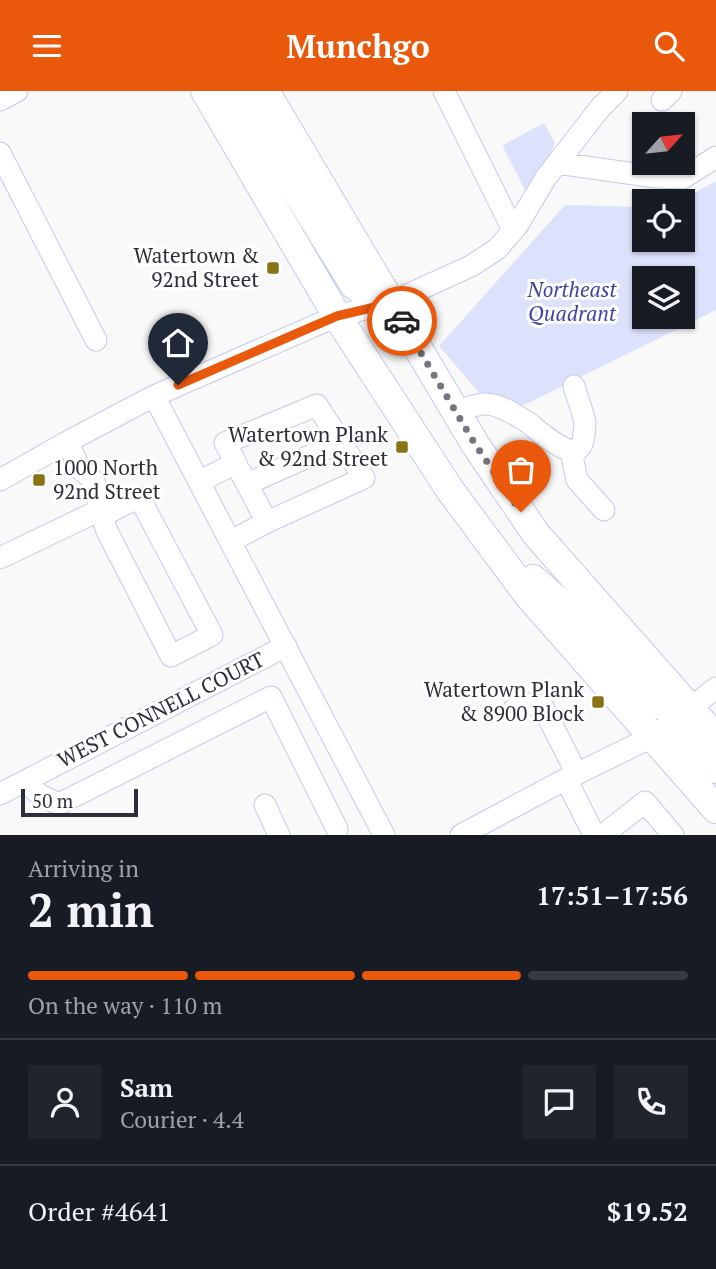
<!DOCTYPE html>
<html lang="en">
<head>
<meta charset="utf-8">
<style>
	body { margin:0; font-family:"PT Serif",serif; background:#20242c; color:#f1f3f6; height:100vh; display:flex; flex-direction:column; font-size:26px; white-space:nowrap }
	* { box-sizing:border-box; margin:0 }
	p { font-size:23px; color:#9ea1a6 }
	.icon { flex:none; width:38px; height:38px; fill:none; stroke:currentColor; stroke-width:2; stroke-linecap:round; stroke-linejoin:round }
	.map { position:relative; height:744px; overflow:hidden }
	.details { display:flex; flex-direction:column; background:#171b24; flex:1 }
	.details>* { flex:none }
	.needle { width:46px; rotate:63deg }
	.controls { position:absolute; left:632px; top:21px; display:grid; gap:14px }
	.controls a { display:grid; place-items:center; width:63px; height:63px; border-radius:0px; background:#171b24; box-shadow:0 2px 5px #0004; font-size:35px }
	.scale { position:absolute; left:21px; bottom:18px; width:117px; box-sizing:border-box; padding-left:7px; border:4px solid #2c2e3a; border-top:0; font-size:19px; line-height:24px; white-space:nowrap; color:#2c2e3a; -webkit-text-stroke:5px #fff; paint-order:stroke }
	.pin { position:absolute; display:grid; place-items:center; width:60px; height:60px; color:#fff; margin:-72px -30px; border-radius:50% 50% 50% 0; rotate:-45deg; box-shadow:0 0 7px #0007 }
	.pin .icon { rotate:45deg }
	.courier { position:absolute; display:grid; place-items:center; width:70px; height:70px; margin:-35px; border:5px solid #ea580c; border-radius:50%; background:#fff; color:#222; box-shadow:0 2px 9px #0007 }
	.head em { font-style:normal; font-weight:600 }
	.head div { display:flex; flex-direction:column-reverse }
	.head { display:flex; align-items:center; justify-content:space-between; height:119px; padding:0 28px }
	h1 { font-size:46px; font-weight:600; line-height:52px }
	.bar { display:grid; grid-template-columns:repeat(4,1fr); gap:10px 7px; align-content:center; height:84px; padding:0 28px }
	.bar i { height:9px; border-radius:5px; background:#363941 }
	.bar .on { background:#ea580c }
	.bar p { grid-column:span 4 }
	.line { display:flex; align-items:center; gap:18px; padding:0 28px; border-top:2px solid #363941 }
	.line div { flex:1 }
	.round { display:grid; place-items:center; flex:none; width:74px; height:74px; border-radius:0px; background:#20242c }
	header { display:flex; justify-content:space-between; align-items:center; height:91px; padding:0 28px; background:#ea580c; color:#fff; font-size:32px; font-weight:600 }
	.map>svg:first-child { display:block }
	.green { fill:#dce2fb; fill-rule:evenodd }
	.lines { fill:none; stroke-linecap:round; stroke-linejoin:round }
	.minor-casing { stroke:#c4cbea; stroke-width:23 }
	.major-casing { stroke:#c4cbea; stroke-width:30 }
	.minor { stroke:#fff; stroke-width:21 }
	.major { stroke:#fff; stroke-width:28 }
	.done { stroke:#74757d; stroke-width:7; stroke-dasharray:0 12.6 }
	.route { stroke:#ea580c; stroke-width:9 }
	.poi-dot { fill:#887315; stroke:#fff; stroke-width:2.5 }
	.labels { text-anchor:middle; stroke-width:6; stroke-linejoin:round; paint-order:stroke }
	.poi-label { font-size:21px; fill:#2c2e3a; stroke:#fff; text-anchor:end }
	.park-label { font-size:21px; font-style:italic; fill:#3c43a2; stroke:#fff }
	.street-label { font-size:21px; fill:#2c2e3a; stroke:#fff }
</style>
</head>
<body>
<header><svg class="icon" aria-label="menu" viewBox="0 0 24 24"><path d="M4 6h16M4 12h16M4 18h16"/></svg>Munchgo<svg class="icon" aria-label="search" viewBox="0 0 24 24"><circle cx="10" cy="10" r="6"/><path d="M15 15l6 6"/></svg></header>
<div class="map">
<svg width="716" height="744" viewBox="0 0 716 744">
	<rect width="100%" height="100%" fill="#f9f9f9"/>
	<path class="green" d="M544,32L555,52L553,57L526,101L503,56V54Z
		M716,90V219L500,326L439,255L565,114L644,116V149H682V110H680ZM644,187H682V226H644Z"/>
	<g class="lines">
		<g class="minor-casing">
			<path id="minor" d="M444,0L513,139
				M0,9L17,0
				M662,9L671,0
				M0,62L96,249
				M557,72L656,86L683,87L716,66
				M154,305L384,744
				M455,321C465,318 477,312 487,313C501,314 516,324 527,331C540,340 582,382 584,343C584,343 585,333 585,332C583,320 577,307 574,295
				M67,351L81,379L93,389L100,403L98,413L107,440L171,565L212,544L139,406L102,425
				M571,360L577,389L604,419
				M240,380L267,431
				M0,389L67,351L154,305L337,225L392,211L471,175L497,158L517,135L545,88L600,17L617,0
				M200,390L236,372L225,352L317,314L364,387L267,431L231,450
				M247,393L341,351
				M0,467L100,419
				M514,618C524,614 533,610 543,616L577,683
				M566,688L594,744
				M25,690L40,704L59,713L271,606L337,738
				M0,703L286,555
				M265,714L279,744
				M461,744L566,688L654,645L716,597
				M603,744L645,711L673,744"/>
		</g>
		<g class="major-casing">
			<path id="major" d="M205,0L337,225L450,399L528,504L716,718
				M235,0L354,194L367,202L392,211
				M265,0L475,353L536,443L716,647
				M533,488L593,540L657,613L674,619L690,617
				M654,645L673,643L690,649L716,678"/>
		</g>
		<use href="#minor" class="minor"/>
		<use href="#major" class="major"/>
	</g>
	<g class="lines">
		<path class="done" d="M402,230L475,353L521,421"/>
		<path class="route" d="M178,294L337,225L392,212L402,230"/>
	</g>
	<g class="poi-dot">
		<rect x="266" y="170" width="14" height="14" rx="3.5"/>
		<rect x="395" y="349" width="14" height="14" rx="3.5"/>
		<rect x="32" y="382" width="14" height="14" rx="3.5"/>
		<rect x="591" y="604" width="14" height="14" rx="3.5"/>
	</g>
	<g class="labels">
		<g class="poi-label">
			<text x="259" y="172">Watertown &amp;<tspan x="259" dy="24">92nd Street</tspan></text>
			<text x="388" y="351">Watertown Plank<tspan x="388" dy="24">&amp; 92nd Street</tspan></text>
			<text x="53" y="384" text-anchor="start">1000 North<tspan x="53" dy="24">92nd Street</tspan></text>
			<text x="584" y="606">Watertown Plank<tspan x="584" dy="24">&amp; 8900 Block</tspan></text>
		</g>
		<g class="park-label">
			<text x="572" y="206">Northeast<tspan x="572" dy="24">Quadrant</tspan></text>
		</g>
		<g class="street-label">
			<text transform="translate(161 619) rotate(-27)" y="7">WEST CONNELL COURT</text>
		</g>
	</g>
</svg>
<div class="controls">
<a><svg class="needle" viewBox="-14 -14 28 28"><path d="M0-13l5 13h-10z" fill="#e53935"/><path d="M0 13l5-13h-10z" fill="#9ea1a6"/></svg></a>
<a><svg class="icon" aria-label="locate" viewBox="0 0 24 24"><circle cx="12" cy="12" r="6"/><path d="M12 2v4M12 18v4M2 12h4M18 12h4"/></svg></a>
<a><svg class="icon" aria-label="layers" viewBox="0 0 24 24"><path d="M12 4l9 5-9 5-9-5zM3 14l9 5 9-5"/></svg></a>
</div>
<div class="scale">50 m</div>
<div class="pin" style="left:521px;top:421px;background:#ea580c"><svg class="icon" aria-label="bag" viewBox="0 0 24 24"><path d="M5 8h14l-1 12H6zM9 8a3 3 0 0 1 6 0"/></svg></div>
<div class="pin" style="left:178px;top:294px;background:#1f2937"><svg class="icon" aria-label="home" viewBox="0 0 24 24"><path d="M3 11l9-7 9 7M6 9v11h12V9"/></svg></div>
<div class="courier" style="left:402px;top:230px"><svg class="icon" aria-label="car" viewBox="0 0 24 24"><path d="M5 17H2v-5l4-1 3-4h7l3 4 3 1v5h-3M9 17h6M6 11h13"/><circle cx="7" cy="17" r="2"/><circle cx="17" cy="17" r="2"/></svg></div>
</div>
<section class="details">
<div class="head"><div><h1>2 min</h1><p>Arriving in</p></div><em>17:51–17:56</em></div>
<div class="bar"><i class="on"></i><i class="on"></i><i class="on"></i><i></i><p>On the way · 110 m</p></div>
<div class="line" style="height:126px"><a class="round"><svg class="icon" aria-label="person" viewBox="0 0 24 24"><circle cx="12" cy="8" r="4"/><path d="M4 21q1-7 8-7t8 7"/></svg></a><div><b>Sam</b><p>Courier · 4.4</p></div><a class="round"><svg class="icon" aria-label="chat" viewBox="0 0 24 24"><path d="M4 5h16v11H9l-5 4z"/></svg></a><a class="round"><svg class="icon" aria-label="phone" viewBox="0 0 24 24"><path d="M5 4h4l2 5-3 2q2 4 5 5l2-3 5 2v4C11 20 4 13 5 4z"/></svg></a></div>
<div class="line" style="height:91px"><div>Order #4641</div><b>$19.52</b></div>
</section>
</body>
</html>
